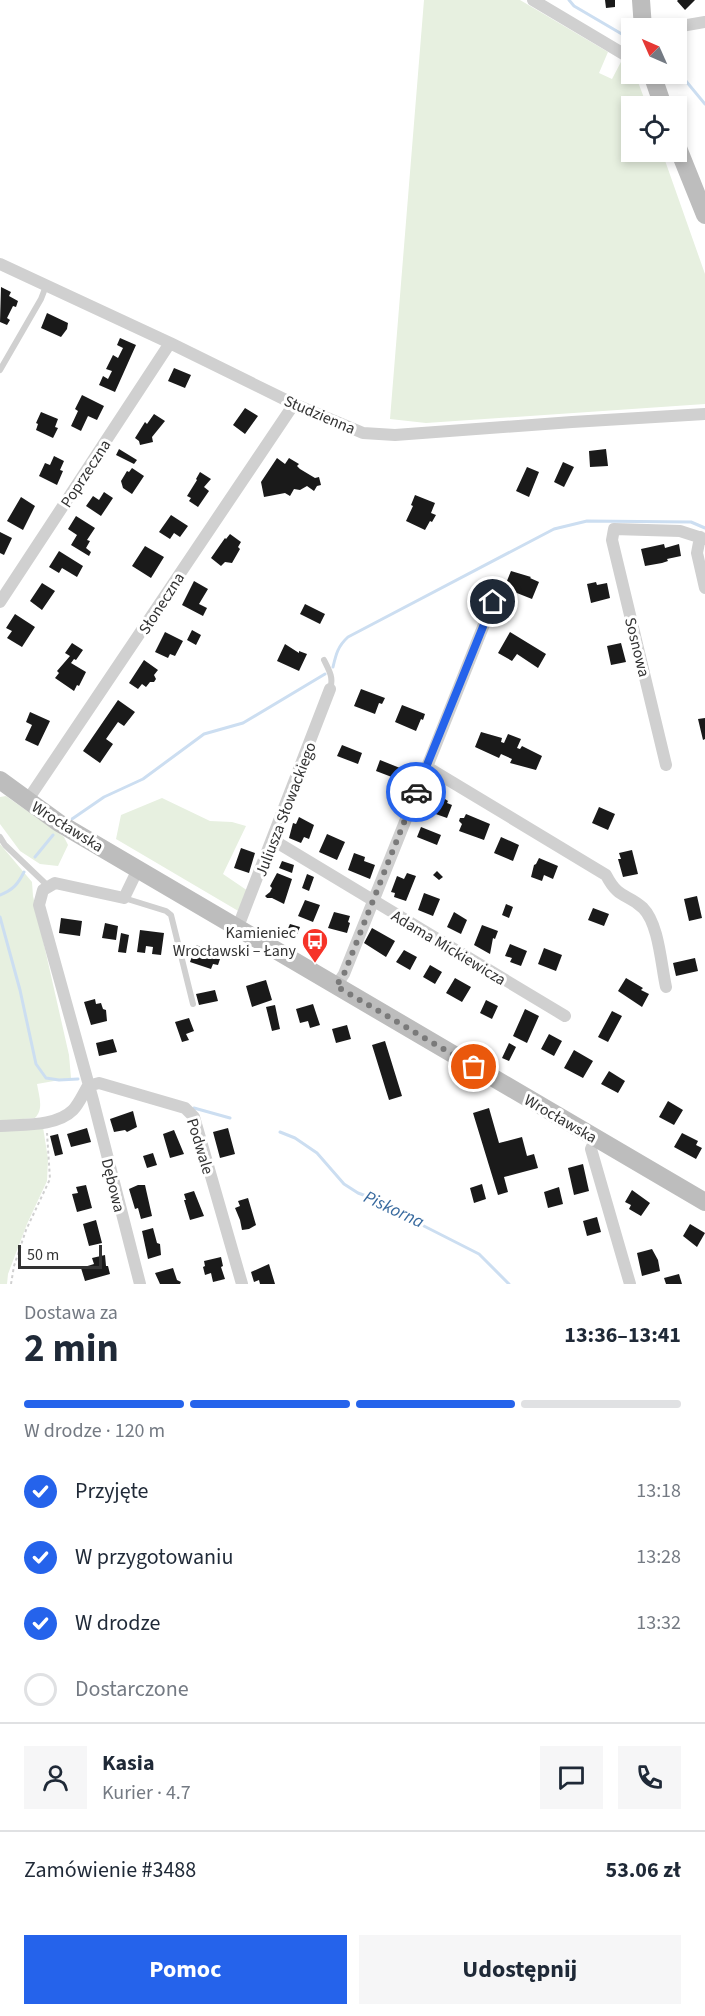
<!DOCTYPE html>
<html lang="pl">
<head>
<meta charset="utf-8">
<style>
	body { margin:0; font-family:"Source Sans 3",sans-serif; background:#f6f6f7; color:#1f2937; height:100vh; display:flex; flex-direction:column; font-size:22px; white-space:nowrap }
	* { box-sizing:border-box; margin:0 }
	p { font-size:20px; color:#747a83 }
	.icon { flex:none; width:33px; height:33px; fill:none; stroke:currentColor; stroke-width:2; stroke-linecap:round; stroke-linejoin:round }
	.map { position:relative; height:1284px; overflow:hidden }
	.sheet { display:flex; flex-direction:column; background:#fff; flex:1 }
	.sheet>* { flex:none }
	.needle { width:39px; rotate:315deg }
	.fabs { position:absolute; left:621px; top:18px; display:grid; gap:12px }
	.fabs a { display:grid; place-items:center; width:66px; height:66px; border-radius:0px; background:#fff; box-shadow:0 3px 9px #0003; font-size:30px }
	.scale { position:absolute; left:18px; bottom:15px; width:84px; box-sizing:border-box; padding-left:6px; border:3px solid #333; border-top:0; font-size:16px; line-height:21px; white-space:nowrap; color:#333; -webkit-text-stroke:4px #fff; paint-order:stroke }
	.pin { position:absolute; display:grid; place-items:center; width:51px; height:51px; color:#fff; margin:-26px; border:3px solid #fff; border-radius:50%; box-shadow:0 2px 6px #0007 }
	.courier { position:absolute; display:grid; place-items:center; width:60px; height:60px; margin:-30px; border:4px solid #2563eb; border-radius:50%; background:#fff; color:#222; box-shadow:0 2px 8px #0007 }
	.summary em { font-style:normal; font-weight:700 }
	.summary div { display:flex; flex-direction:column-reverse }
	.summary { display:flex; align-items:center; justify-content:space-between; height:102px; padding:0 24px }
	h1 { font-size:39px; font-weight:700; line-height:45px }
	.bar { display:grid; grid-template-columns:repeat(4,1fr); gap:9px 6px; align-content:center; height:72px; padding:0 24px }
	.bar i { height:8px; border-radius:4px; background:#e0e1e3 }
	.bar .active { background:#2563eb }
	.bar p { grid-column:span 4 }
	.line { display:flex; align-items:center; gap:15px; padding:0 24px; border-top:2px solid #e0e1e3 }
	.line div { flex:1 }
	.round { display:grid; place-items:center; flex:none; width:63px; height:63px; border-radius:0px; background:#f6f6f7 }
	ol { padding:0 24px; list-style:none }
	li { display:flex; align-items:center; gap:18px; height:66px }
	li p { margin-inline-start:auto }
	li .icon { padding:6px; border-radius:50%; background:#2563eb; color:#fff; stroke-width:4 }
	li:last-child { color:#747a83 }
	li i { width:33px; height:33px; border:3px solid #e0e1e3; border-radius:50% }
	.cta { display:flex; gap:12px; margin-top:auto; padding:12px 24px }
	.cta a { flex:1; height:69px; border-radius:0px; background:#2563eb; color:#fff; font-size:24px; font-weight:700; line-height:69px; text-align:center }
	.cta a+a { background:#f6f6f7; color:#1f2937 }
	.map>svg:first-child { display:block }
	.green { fill:#e7f0e0 }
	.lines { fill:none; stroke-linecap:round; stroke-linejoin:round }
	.stream { stroke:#ccdef1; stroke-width:3 }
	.building { fill:#1a1a1a }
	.path { stroke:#d0d0d0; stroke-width:2; stroke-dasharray:3 3; stroke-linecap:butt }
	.lane { stroke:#d0d0d0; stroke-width:6 }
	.street { stroke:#d0d0d0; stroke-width:12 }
	.secondary { stroke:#bdbdbd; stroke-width:18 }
	.done { stroke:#7a7a7a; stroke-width:6; stroke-dasharray:0 10.8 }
	.route { stroke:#2563eb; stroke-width:8 }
	.labels { text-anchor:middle; stroke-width:6; stroke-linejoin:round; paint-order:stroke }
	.street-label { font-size:16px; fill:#333; stroke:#fff }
	.poi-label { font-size:16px; fill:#333; stroke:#fff; text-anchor:end }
	.water-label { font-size:18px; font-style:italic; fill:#37699e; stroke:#fff }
</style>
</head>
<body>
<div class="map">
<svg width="705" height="1284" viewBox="0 0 705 1284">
	<rect width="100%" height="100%" fill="#fff"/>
	<path class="green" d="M424,0H520L608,52L599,73L612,79L622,60L631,68L632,74H635L647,106H632V152H662L705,274V404L426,423L390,419Z
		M6,796L64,837L68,845L58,866L40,864L20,851L0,824V797Z
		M162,798L210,821L232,822L246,826L223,874L248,891L240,912L116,839L121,815Z
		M0,844L32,882L33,896L69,1055L71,1078L37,1084C39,1096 44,1109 35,1118L0,1121Z
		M43,1127L48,1159L47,1181L27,1224L8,1274L7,1284H0V1130Z"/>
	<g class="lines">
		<path class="stream" d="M569,0L574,6L632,40
			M676,69L705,104
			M333,667C336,654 338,646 348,637L554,529L587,521L691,522L705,528
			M72,819L104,797L143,779L204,734L243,723L325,674
			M35,857L53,835
			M0,895C13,890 18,884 24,872
			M0,917L20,990L36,1064L46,1078L59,1080L78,1079
			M194,1108L230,1118
			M280,1132L295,1138L317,1153L344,1184L358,1193L396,1207L418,1223L479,1254L509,1284"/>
	</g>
	<path class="building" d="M605,0H615V7L606,8Z
		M678,0H695L685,10L677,1Z
		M1,287L11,292L9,296L18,301L16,307L13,306L7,318L10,320L7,325L0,322Z
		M47,313L68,323L67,329L61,337L41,328Z
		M120,338L136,345L115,392L99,385L103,376L108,379L112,371L106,369L113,355L118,358L123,348L117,345Z
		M174,368L191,375L185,388L168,381Z
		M82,395L104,406L97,420L88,416L81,431L71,426L78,411L75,409Z
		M245,408L258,416L245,434L233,425Z
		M41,412L58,419L55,427L58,428L53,438L36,430L38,424L36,423Z
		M154,414L165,421L152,437L153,442L140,445L139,441L135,438L145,422L147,424Z
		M119,449L137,460L134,464L116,455Z
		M606,449L608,466L590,467L589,451Z
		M54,456L64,461L60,470L63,471L57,485L39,476L45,463L50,465Z
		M277,458L285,464L289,458L299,464L297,466L300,469L315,478L319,477L321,485L317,486L314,491L307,486L300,490L294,489L290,496L285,493L264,497L261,482Z
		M563,462L574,467L564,487L554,482Z
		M527,467L539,472L529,497L516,491Z
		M132,468L144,476L132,494L123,488L121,481L127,471L129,472Z
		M200,472L211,479L204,487L209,491L198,507L189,501L191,498L187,496L197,480L196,479Z
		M104,492L113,498L101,516L86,506L93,496L99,500Z
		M415,495L435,503L431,513L436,515L432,522L430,521L425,530L406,521L413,506L411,505Z
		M21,497L35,506L23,530L7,521Z
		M171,515L188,526L180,537L174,533L170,539L159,532Z
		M76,516L95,528L87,540L90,541L86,548L91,552L89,556L71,545L77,535L68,529Z
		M0,532L12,538L4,555L0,553Z
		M230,534L241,542L238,547L240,549L232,563L225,562L221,566L211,558L225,538L226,539Z
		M664,544L665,548L679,544L681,556L667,559L668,561L662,563L645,566L641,549Z
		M145,546L164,557L151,578L132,566Z
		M59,551L83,566L77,577L62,568L59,573L49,567Z
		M511,571L531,577L530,578L539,582L532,599L504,588Z
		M194,581L208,589L199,604L207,608L203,616L182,605Z
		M596,582L597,585L607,583L610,598L591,603L587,584Z
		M42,583L55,591L42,610L30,601Z
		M305,604L325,614L320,624L300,614Z
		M15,614L35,627L22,647L7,638L12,631L6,628Z
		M192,630L201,635L196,645L187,640Z
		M165,632L183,641L175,656L170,654L168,658L155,652Z
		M510,632L546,654L538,668L517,654L512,661L498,653Z
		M72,643L83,650L76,660L74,659L71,663L86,672L79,686L77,685L74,691L55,678L59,673L57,671L70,656L65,653Z
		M621,643L626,662L611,665L607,646Z
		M285,644L299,653V651L307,654L299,671L277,661Z
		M144,660L158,670L154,675L156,679L154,682H150L146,687L142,684L138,689L129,683Z
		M361,689L385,698L382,704L379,703L375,714L354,706Z
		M118,700L135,712L124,726L118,722L106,739L113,744L100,763L83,751Z
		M402,705L425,714L423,720L421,719L416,731L395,722Z
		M30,712L50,721L38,746L25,740L32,725L26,722Z
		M705,718V739L703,740L698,719Z
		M481,732L502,738L501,742L504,743L508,734L521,739L517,748L520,749L522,746L542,756L536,770L510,763L512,759L501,754L499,758L475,747Z
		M342,745L362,753L358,764L337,756Z
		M380,760L400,768L397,779L376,771Z
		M431,797L440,800L441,797L445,799L448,801L447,803L452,805L447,818L430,812L431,808L427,806Z
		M599,807L615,814L608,830L592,823Z
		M466,814L490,824L484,840L459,831L462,824L459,821L460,818H464Z
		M299,817L314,825L309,839L304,837L301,843L289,838L293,823L296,824Z
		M421,827L441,835L437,845L417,837Z
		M327,834L345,842L337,860L319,852Z
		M501,837L519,845L513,861L494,853Z
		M241,848L255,853L249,873L234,868Z
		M632,850L638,874L623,877L618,859H621L619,853Z
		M354,853L365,857L364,861L375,865L370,879L348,870Z
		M539,858L558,866L553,879L544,875L542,881L531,877L534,865L536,864Z
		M282,861L294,865L292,873L279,868Z
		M437,871L443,877L439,880L433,875Z
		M277,873L292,879L284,904L272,898H267L265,896L270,892L272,888L270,886Z
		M407,873L416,876L406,901L394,897L395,893L391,892L397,876L404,879Z
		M307,874L314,877L309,891L302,888Z
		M424,893L440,899L433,916L418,910Z
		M697,896L702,918L689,921L684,899Z
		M305,900L320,905L313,922L298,916Z
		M506,904L513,907L509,918L502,915Z
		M593,908L609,914L604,926L588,920Z
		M334,912L350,916L348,922L350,923L347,933L328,928Z
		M454,912L467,920L461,934L447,927Z
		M61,918L82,921L80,936L59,933Z
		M105,923L118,926L116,940L102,938Z
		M290,924L300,927L295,939L285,935Z
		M482,925L498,931L495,939L493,938L490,954L474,945Z
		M372,928L395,941L386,957L364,943Z
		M140,930L164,933L161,955L152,954L153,947L146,946L145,953L137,952Z
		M121,933L129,935L126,953L118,952Z
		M510,944L527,951L521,966L510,962L512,958L505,956Z
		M196,945L217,953L215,958L220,959L218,965L213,964L211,969L190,962Z
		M544,948L562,955L556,971L538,964Z
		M404,950L417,957L410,970L396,962Z
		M695,958L698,971L676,976L673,963Z
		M430,965L442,972L435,984L423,977Z
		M455,978L471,987L462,1002L446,993Z
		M626,978L643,988L641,990L649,994L642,1007L618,991Z
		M266,980L272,1000L252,1007L246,986Z
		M215,990L218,1001L199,1005L196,994Z
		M95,999L96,1004L101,1003L103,1009L106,1010L107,1021L91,1025L84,1002Z
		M486,1000L498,1006L492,1019L480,1013Z
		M313,1004L320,1025L310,1028L308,1021L300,1023L296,1009Z
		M275,1005L280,1029L272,1031L266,1007Z
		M525,1009L539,1016L527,1043L513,1036Z
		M612,1011L622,1016L608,1042L598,1037Z
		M189,1018L194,1031L186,1034L189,1040L182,1042L175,1022Z
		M347,1025L351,1039L336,1043L332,1029Z
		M549,1034L562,1041L554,1056L541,1049Z
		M113,1039L117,1052L99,1056L96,1043Z
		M385,1041L402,1096L389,1100L372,1045Z
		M509,1043L516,1047L509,1061L502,1058Z
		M574,1050L593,1061L583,1078L564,1068Z
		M609,1071L625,1081L618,1093L601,1084Z
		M668,1101L683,1110L674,1125L659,1117Z
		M489,1108L499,1143L522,1137L527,1156L534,1154L538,1168L504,1177L508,1192L498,1195L473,1113Z
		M133,1111L137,1127L127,1132L125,1130L114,1132L110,1119Z
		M87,1128L91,1142L71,1147L67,1134Z
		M228,1128L235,1154L220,1158L213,1132Z
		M174,1130L184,1154L170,1158L163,1134Z
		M682,1133L698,1141L696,1145L702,1148L696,1159L674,1147Z
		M58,1134L63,1154L55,1156L50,1136Z
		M153,1153L157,1165L147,1168L143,1156Z
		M583,1164L589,1191L574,1195L568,1168Z
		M482,1184L486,1199L474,1203L470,1188Z
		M86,1185L92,1208L77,1212L72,1194L78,1193L76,1187Z
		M138,1185H145L152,1216L141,1219L138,1208L135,1209L129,1189Z
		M559,1187L563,1204L548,1208L544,1192Z
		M632,1190L650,1203L641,1216L629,1209L631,1205L625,1202Z
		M194,1191L204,1216L190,1220L184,1200H186L184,1194Z
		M248,1198L256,1225L249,1229L242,1230L240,1220L235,1208L240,1206L238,1201Z
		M597,1217L601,1232L587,1236L583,1221Z
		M96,1220L102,1243L89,1246L83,1224Z
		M690,1224L705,1233L697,1247L683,1236Z
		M153,1228L157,1243L160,1244L161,1255L148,1259L142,1231Z
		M652,1249L658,1260L660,1271L642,1276L637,1253Z
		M105,1255L106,1266H108L110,1274L85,1281L81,1268L94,1264L92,1258Z
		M221,1257L223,1266L221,1267L225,1279L213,1282L211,1273L205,1275L203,1267L205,1266L204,1261Z
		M269,1264L275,1284H260L259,1280L254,1282L251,1272Z
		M173,1268L177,1280L181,1282L180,1284H160L155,1273Z
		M679,1274L682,1284H666L664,1278Z"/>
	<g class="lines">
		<path class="path" d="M11,1284L14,1266L26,1230L50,1179L47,1133"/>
		<path class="lane" d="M0,370L41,299L46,286
			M324,660C329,670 334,678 330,689
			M0,837L5,845L48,886
			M124,898L166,911L171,915L193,1004"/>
		<path class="street" d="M533,0L632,59
			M670,28L705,22
			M0,264L170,343L294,404L363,433L395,435L572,422L705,414
			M700,537L697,553L705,588
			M0,602L170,343
			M666,765L612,540L614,529L680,531L705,539
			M427,767L606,875C619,900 627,893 643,908C659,924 661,965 666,987
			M27,801L294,404
			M273,840L565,1016
			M138,869L124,898L55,883L43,890L39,905L93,1100L140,1284
			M236,927L241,919L330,689
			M336,986L344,974L493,602
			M0,1126C22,1124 56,1127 73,1110C79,1104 83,1094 88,1086L99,1083L185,1108L194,1117L242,1284
			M596,1138L591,1149L630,1284"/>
		<path class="secondary" d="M641,0L643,28
			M652,74L663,106
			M676,143L705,215
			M0,780L59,823L705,1202"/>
	</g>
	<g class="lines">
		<path class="done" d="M416,792L344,974L336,986L474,1067"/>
		<path class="route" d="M416,792L493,602"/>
	</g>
	<defs>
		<g id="bus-pin" transform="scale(1.35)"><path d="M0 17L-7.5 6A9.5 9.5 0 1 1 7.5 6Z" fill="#f63328" stroke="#fff"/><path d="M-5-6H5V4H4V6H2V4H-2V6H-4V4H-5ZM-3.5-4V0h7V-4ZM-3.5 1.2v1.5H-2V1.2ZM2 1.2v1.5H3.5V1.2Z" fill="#fff"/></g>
	</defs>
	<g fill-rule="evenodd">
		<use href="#bus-pin" x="315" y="941"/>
	</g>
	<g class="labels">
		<g class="street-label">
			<text transform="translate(320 414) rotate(23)" y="6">Studzienna</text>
			<text transform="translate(85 473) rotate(-57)" y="6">Poprzeczna</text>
			<text transform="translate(161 603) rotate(-57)" y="6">Słoneczna</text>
			<text transform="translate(638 647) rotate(76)" y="6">Sosnowa</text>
			<text transform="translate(285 809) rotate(-69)" y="6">Juliusza Słowackiego</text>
			<text transform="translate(68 826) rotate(32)" y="6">Wrocławska</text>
			<text transform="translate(449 947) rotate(31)" y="6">Adama Mickiewicza</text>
			<text transform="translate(561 1118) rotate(30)" y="6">Wrocławska</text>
			<text transform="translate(201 1146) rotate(73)" y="6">Podwale</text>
			<text transform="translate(114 1185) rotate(76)" y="6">Dębowa</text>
		</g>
		<g class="poi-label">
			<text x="296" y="938">Kamieniec<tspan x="296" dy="18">Wrocławski – Łany</tspan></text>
		</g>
		<g class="water-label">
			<text transform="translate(394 1209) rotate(25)" y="6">Piskorna</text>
		</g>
	</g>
</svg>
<div class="fabs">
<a><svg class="needle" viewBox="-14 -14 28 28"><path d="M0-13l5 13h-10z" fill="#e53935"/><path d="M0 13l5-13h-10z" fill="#747a83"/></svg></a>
<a><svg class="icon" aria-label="locate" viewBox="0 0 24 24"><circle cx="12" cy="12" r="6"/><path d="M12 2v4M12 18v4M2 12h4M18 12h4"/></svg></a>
</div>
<div class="scale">50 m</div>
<div class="pin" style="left:474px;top:1067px;background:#ea580c"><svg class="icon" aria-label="bag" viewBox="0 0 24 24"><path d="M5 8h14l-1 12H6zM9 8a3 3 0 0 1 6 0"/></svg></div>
<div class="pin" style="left:493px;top:602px;background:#1f2937"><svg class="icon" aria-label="home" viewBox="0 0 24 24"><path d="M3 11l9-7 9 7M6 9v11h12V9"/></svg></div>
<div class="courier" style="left:416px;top:792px"><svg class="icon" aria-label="car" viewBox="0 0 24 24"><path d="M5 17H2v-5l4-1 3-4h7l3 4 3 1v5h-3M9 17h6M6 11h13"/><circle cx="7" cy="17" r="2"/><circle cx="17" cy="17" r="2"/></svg></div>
</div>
<section class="sheet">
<div class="summary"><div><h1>2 min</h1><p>Dostawa za</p></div><em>13:36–13:41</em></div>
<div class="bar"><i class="active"></i><i class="active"></i><i class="active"></i><i></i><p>W drodze · 120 m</p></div>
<ol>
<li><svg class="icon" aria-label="check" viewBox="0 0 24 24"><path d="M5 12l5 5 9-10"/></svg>Przyjęte<p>13:18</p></li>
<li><svg class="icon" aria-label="check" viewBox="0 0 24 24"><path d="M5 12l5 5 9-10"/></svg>W przygotowaniu<p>13:28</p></li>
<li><svg class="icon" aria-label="check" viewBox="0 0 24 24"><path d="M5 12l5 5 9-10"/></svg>W drodze<p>13:32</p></li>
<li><i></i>Dostarczone</li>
</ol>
<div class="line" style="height:108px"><a class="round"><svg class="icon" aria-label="person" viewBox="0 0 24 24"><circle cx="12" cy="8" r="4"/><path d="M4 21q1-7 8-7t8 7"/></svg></a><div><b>Kasia</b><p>Kurier · 4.7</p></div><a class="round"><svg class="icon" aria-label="chat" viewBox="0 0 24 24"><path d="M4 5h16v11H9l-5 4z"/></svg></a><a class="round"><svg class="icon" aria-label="phone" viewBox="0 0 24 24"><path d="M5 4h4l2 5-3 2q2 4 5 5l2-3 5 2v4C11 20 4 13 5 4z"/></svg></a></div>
<div class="line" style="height:78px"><div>Zamówienie #3488</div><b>53.06 zł</b></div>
<div class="cta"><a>Pomoc</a><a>Udostępnij</a></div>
</section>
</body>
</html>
